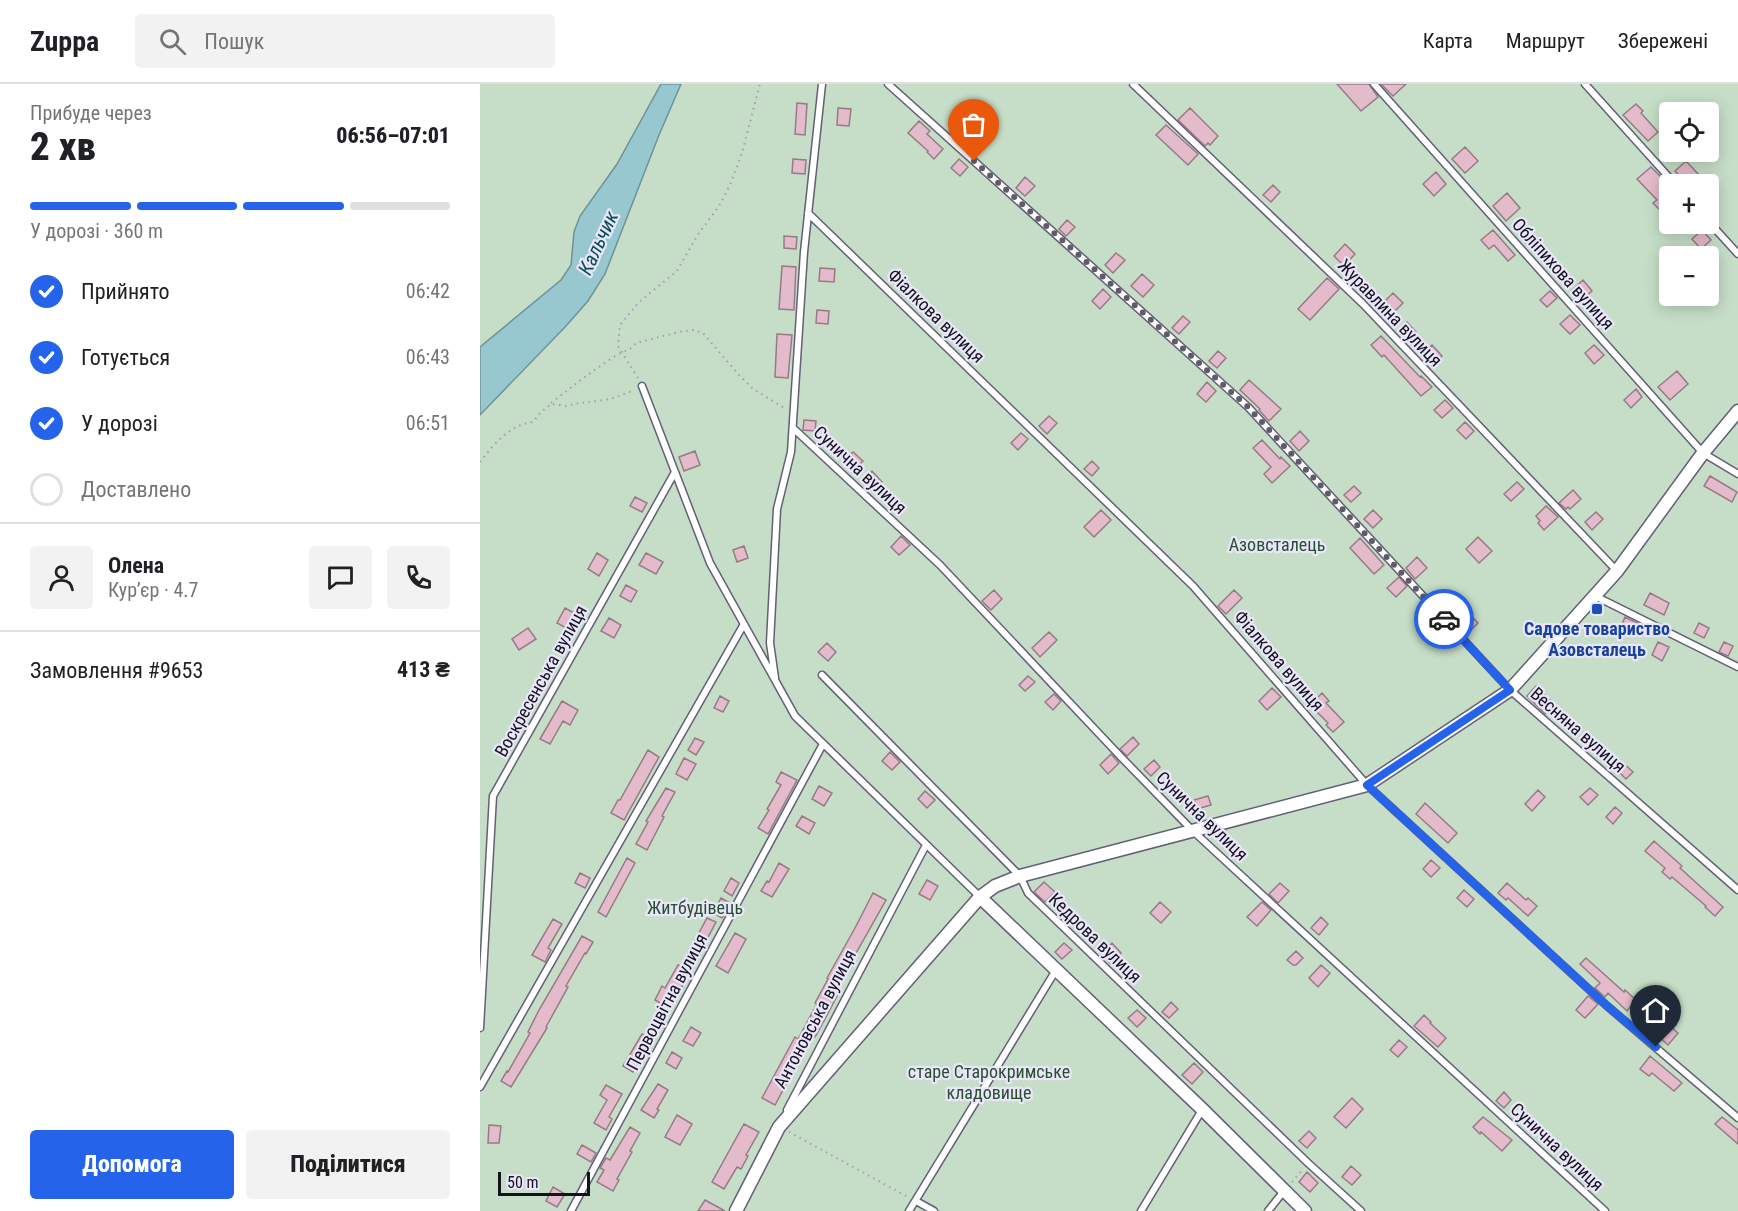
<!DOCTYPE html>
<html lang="uk">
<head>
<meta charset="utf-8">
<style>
	body { margin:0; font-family:"Roboto Condensed",sans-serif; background:#f2f2f2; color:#202124; height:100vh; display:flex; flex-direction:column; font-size:22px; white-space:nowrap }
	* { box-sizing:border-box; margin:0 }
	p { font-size:20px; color:#757577 }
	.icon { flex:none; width:33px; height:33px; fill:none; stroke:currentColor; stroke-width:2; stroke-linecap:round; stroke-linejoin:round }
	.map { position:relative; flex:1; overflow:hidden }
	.details { display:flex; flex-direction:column; background:#fff; width:480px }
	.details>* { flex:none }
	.tools { position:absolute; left:1179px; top:18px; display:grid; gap:12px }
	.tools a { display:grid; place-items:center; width:60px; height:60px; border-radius:6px; background:#fff; box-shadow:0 3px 15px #0003; font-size:30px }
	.scale { position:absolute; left:18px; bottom:15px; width:92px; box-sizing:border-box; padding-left:6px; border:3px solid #14121b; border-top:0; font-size:16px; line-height:21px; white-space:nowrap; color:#14121b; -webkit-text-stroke:4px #e9e5fb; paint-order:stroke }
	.pin { position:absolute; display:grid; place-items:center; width:51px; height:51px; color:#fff; margin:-62px -26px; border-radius:50% 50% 50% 0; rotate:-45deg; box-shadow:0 0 6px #0007 }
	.pin .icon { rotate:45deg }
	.courier { position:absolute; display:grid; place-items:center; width:60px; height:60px; margin:-30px; border:4px solid #2563eb; border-radius:50%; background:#fff; color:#222; box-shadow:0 2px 8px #0007 }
	.summary em { font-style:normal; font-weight:800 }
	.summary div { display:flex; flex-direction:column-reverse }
	.summary { display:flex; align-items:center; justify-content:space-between; height:102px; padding:0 30px }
	h1 { font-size:39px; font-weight:800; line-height:45px }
	.bar { display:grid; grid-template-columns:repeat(4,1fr); gap:9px 6px; align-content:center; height:72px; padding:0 30px }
	.bar i { height:8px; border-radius:4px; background:#e0e0e0 }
	.bar .selected { background:#2563eb }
	.bar p { grid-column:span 4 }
	.line { display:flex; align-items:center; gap:15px; padding:0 30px; border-top:2px solid #e0e0e0 }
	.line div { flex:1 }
	.round { display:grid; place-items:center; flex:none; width:63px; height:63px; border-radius:6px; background:#f2f2f2 }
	ol { padding:0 30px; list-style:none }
	li { display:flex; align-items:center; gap:18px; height:66px }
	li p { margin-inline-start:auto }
	li .icon { padding:6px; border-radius:50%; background:#2563eb; color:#fff; stroke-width:4 }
	li:last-child { color:#757577 }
	li i { width:33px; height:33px; border:3px solid #e0e0e0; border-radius:50% }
	.action { display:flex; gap:12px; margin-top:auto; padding:12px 30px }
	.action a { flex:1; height:69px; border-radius:6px; background:#2563eb; color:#fff; font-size:24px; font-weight:800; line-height:69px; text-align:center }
	.action a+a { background:#f2f2f2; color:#202124 }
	header { display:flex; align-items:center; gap:36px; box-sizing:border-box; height:84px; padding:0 30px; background:#fff; border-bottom:2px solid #e0e0e0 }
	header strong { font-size:28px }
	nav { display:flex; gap:33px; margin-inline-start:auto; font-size:21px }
	.search { width:420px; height:54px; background:#f2f2f2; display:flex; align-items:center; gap:15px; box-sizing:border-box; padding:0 21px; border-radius:6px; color:#757577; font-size:22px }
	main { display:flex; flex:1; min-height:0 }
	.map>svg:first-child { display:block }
	.green { fill:#c6dec7; fill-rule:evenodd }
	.water { fill:#98c8cf; stroke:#709199; stroke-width:1.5 }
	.building { fill:#e4bbca; stroke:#967b85; stroke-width:1.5 }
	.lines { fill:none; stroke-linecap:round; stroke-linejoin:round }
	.service-casing { stroke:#635f76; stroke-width:9 }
	.minor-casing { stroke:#635f76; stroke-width:15 }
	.path { stroke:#a19eb0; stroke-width:2; stroke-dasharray:1.5 4.5; stroke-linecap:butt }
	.service { stroke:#fff; stroke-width:6 }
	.minor { stroke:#fff; stroke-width:12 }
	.done { stroke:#5f5c69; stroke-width:6; stroke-dasharray:0 10.8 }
	.route { stroke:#2563eb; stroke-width:8 }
	.transit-dot { fill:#1a4fb4; stroke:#e9e5fb; stroke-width:2 }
	.labels { text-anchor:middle; stroke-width:4.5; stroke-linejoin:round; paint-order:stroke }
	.street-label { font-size:18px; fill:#14121b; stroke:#e9e5fb }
	.park-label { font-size:18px; fill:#255029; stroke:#e9e5fb }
	.transit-label { font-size:18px; font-weight:bold; fill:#164399; stroke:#e9e5fb }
	.water-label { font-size:20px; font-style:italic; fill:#074f57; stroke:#e9e5fb }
</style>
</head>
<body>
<header>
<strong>Zuppa</strong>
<div class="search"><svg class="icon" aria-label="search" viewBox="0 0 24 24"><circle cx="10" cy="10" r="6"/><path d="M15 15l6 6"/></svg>Пошук</div>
<nav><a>Карта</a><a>Маршрут</a><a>Збережені</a></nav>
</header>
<main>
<section class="details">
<div class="summary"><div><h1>2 хв</h1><p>Прибуде через</p></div><em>06:56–07:01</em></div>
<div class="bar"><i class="selected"></i><i class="selected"></i><i class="selected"></i><i></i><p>У дорозі · 360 m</p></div>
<ol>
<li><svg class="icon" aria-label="check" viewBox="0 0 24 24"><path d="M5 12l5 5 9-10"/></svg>Прийнято<p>06:42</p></li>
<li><svg class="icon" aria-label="check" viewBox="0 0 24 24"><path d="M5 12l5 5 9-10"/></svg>Готується<p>06:43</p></li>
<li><svg class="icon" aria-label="check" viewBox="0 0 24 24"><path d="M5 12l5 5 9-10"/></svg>У дорозі<p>06:51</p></li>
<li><i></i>Доставлено</li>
</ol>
<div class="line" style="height:108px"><a class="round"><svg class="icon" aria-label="person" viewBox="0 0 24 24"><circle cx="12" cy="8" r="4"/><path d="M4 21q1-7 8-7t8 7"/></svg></a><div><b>Олена</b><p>Кур’єр · 4.7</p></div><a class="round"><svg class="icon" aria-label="chat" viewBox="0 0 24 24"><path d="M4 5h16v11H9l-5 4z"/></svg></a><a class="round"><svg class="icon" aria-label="phone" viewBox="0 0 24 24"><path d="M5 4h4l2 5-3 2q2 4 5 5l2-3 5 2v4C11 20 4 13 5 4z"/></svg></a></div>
<div class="line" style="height:78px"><div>Замовлення #9653</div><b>413 ₴</b></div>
<div class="action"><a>Допомога</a><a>Поділитися</a></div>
</section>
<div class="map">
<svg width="1258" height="1127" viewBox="0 0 1258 1127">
	<rect width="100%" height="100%" fill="#e9e5fb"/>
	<path class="green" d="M0,0H1258V1127H0ZM1190,28H1228V68H1190ZM1190,100H1228V140H1190ZM1190,172H1228V212H1190Z"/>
	<path class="water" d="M181,0H201L179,51L125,190L108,217L86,242L0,331V263L81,196L91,181L94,148L100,132L137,80Z"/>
	<path class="building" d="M857,0H889L898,13L881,27Z
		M901,0H926L913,12Z
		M317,19L327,20L325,51L315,50Z
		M1156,20L1163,27L1161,29L1178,48L1168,57L1143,31Z
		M358,24L371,25L369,42L357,41Z
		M710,24L738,52L730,61L728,59L725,62L698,36Z
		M439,37L450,47L447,50L463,65L454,75L447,68L448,67L428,49Z
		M686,41L718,70L708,81L676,51Z
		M985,63L998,77L985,89L972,75Z
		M313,75L326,76L325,90L312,89Z
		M479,75L488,83L480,92L471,84Z
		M1206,77L1221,93L1213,100H1207L1195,87Z
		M1171,83L1190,102V123L1183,129L1173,119L1177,116L1157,95Z
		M956,88L966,100L954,112L943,100Z
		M545,93L555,102L545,112L536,104Z
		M793,101L800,108L791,118L783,111Z
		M1027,109L1040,124L1026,137L1013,122Z
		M587,136L595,143L586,152L579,145Z
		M1013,146L1035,171L1028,177L1014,161L1009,165L1001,156Z
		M1222,146L1231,156L1221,165L1212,155Z
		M304,152L317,153L316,165L304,164Z
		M1054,152L1064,162L1055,169L1046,159Z
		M865,160L875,170L864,182L854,172Z
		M636,169L645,176L633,189L625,181Z
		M302,182L316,183L314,226L299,225Z
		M340,184L355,185L354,198L339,197Z
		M662,190L674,201L663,213L651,202Z
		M847,194L859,205L830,236L818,225Z
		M1103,196L1112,207L1101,217L1091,207Z
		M623,205L631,213L620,225L612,217Z
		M1070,207L1077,214L1067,223L1060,216Z
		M913,209L923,219L915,227L905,217Z
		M337,226L349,227L348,240L336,239Z
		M1090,231L1100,241L1090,250L1080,240Z
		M703,232L710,238L699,250L692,244Z
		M927,238L936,248L930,254L920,245Z
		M297,250L312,251L308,294L295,293Z
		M901,252L940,293L941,292L952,303L941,312L904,271L902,273L891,261Z
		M952,261L962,272L954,280L943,269Z
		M1114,261L1124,271L1114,280L1105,269Z
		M738,267L746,274L737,284L729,277Z
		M1197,287L1208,300L1190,316L1178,303Z
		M769,296L801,325L789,337L779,326L780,325L760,306Z
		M727,298L736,307L726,318L717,310Z
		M1156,305L1162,313L1151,324L1144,316Z
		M965,316L973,324L962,334L954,326Z
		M569,332L577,339L567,350L559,342Z
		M324,336L336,337L335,347L323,346Z
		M985,338L994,347L986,355L977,346Z
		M820,347L829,357L819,367L810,357Z
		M541,349L548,355L538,366L531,359Z
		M782,356L800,375L801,373L810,382L792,399L784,390L791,383L773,364Z
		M215,367L220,381L204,387L199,373Z
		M373,368L383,377L376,384L366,375Z
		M612,377L619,384L612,392L604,385Z
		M392,387L402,398L395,405L384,395Z
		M1230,392L1257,408L1252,418L1224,402Z
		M1037,398L1044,405L1031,417L1024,410Z
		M874,402L881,409L871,418L864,411Z
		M1093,406L1101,415L1090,425L1088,423L1086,425L1079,419Z
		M155,413L167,419L162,428L150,422Z
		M1066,422L1078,433L1064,446L1058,439L1060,437L1056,432Z
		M621,426L631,436L614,453L604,443Z
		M893,426L902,435L893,444L884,435Z
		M1116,428L1123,435L1112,446L1105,438Z
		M421,452L430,461L419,471L411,463Z
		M998,453L1012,467L999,479L986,465Z
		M880,454L904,481L894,490L870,464Z
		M264,462L268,474L257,478L253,466Z
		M117,469L128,476L119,492L108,485Z
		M166,469L183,478L176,490L159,481Z
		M937,473L947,484L935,495L926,484Z
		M919,493L927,502L916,513L907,504Z
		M146,501L157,507L151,518L140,512Z
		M514,506L522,515L511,526L502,517Z
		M754,506L762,514L746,530L738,522Z
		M1170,509L1189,519L1184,531L1164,521Z
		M975,511L983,520L981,521L998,539L988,549L972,532L970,534L962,525L965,523L964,521Z
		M85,524L96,530L88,545L77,539Z
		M955,533L963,541L950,553L942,545Z
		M1145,533L1159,540L1154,550L1141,543Z
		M129,534L141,541L134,554L121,547Z
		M1219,539L1229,544L1224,554L1214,549Z
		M48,544L56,555L39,566L32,555Z
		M569,548L577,556L560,573L552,564Z
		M1178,558L1189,563L1182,577L1172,571Z
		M1244,558L1253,562L1248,572L1239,568Z
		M347,559L356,568L348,577L338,568Z
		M548,592L555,598L545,607L539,601Z
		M1056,602L1074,620L1065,630L1047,612Z
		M792,604L801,613L787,626L779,617Z
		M842,609L849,617L846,619L864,638L853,648L846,641L848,639L830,621Z
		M574,610L581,617L573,626L565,618Z
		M240,612L249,617L243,628L234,624Z
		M82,617L98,626L90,641L83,637L70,660L60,655Z
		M653,653L659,660L647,672L640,665Z
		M215,654L224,658L216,671L208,666Z
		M168,666L179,673L144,736L131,729L138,716H140Z
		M410,668L420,678L412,686L402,677Z
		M631,670L639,679L628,690L620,681Z
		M204,674L216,680L207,696L196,690Z
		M674,676L680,683L671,692L664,685Z
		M1142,678L1153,688L1146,695L1136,685Z
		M301,688L317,696L288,750L278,744L289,726L287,725L301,701L296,698Z
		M339,702L352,709L344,722L332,715Z
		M186,704L195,708L182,732L184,733L167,766L156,760L168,738L166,737Z
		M1110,704L1118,711L1108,721L1100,713Z
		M1058,706L1065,713L1052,727L1045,720Z
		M445,707L455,716L447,724L438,715Z
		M728,712L731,721L717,725L714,716Z
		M945,719L977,749L968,759L936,730Z
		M1135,723L1142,729L1133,740L1126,733Z
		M322,732L335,739L329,750L316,742Z
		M1174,757L1202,782L1200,784L1243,823L1235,832L1225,823L1226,822L1192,793L1190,795L1182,788L1185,784L1165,767Z
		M147,774L155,779L126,833L118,828Z
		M951,776L960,784L951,793L943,785Z
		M299,779L309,785L292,813L281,807L287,797L289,798Z
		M100,789L110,794L105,804L95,799Z
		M251,794L259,799L252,812L244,807Z
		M447,796L458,802L450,816L439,810Z
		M564,798L575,808L565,818L554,808Z
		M800,799L809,807L798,819L789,810Z
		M1027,799L1046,816L1048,814L1057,822L1048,832L1028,814L1026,816L1018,809Z
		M984,806L994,815L987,823L977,814Z
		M393,809L406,816L353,910L357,912L344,937L335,953L332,952L295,1021L282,1014L315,953L318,955L337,920L335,919L348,895L347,894L375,844Z
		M241,814L250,819L242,834L233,829Z
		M680,818L691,828L681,839L670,829Z
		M782,818L791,826L777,842L767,833Z
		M841,833L848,840L839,851L831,844Z
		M227,834L236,838L190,925L175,916L182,902L185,904L198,881L201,882Z
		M73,835L82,840L68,864L71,866L65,878L52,871Z
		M255,849L266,855L248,889L236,882Z
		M102,852L113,858L106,870L105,869L86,902L88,903L66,943L67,944L31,1003L21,997L27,987L28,988L50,949L48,948L59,926Z
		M584,859L592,866L582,875L575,868Z
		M632,859L641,869L631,880L621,870Z
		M816,867L823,874L816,881H813L807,876Z
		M1106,874L1144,908L1145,906L1156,916L1147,927L1128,909L1125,913L1115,904L1120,899L1100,880Z
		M841,881L850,889L838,903L829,894Z
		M1108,912L1118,920L1105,934L1096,926Z
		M691,918L698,925L689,934L682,928Z
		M657,926L666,934L657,943L648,934Z
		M944,931L951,938L950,939L966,954L958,963L934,942Z
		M1186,939L1198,949L1188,961L1177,951Z
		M211,943L221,949L213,962L203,957Z
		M162,950L171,955L153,988L143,982Z
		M919,956L927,963L918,973L910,966Z
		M192,968L202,974L196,985L186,979Z
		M1170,972L1202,999L1194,1007L1172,989L1169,992L1160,985Z
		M714,979L723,988L712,1000L702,991Z
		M178,1000L188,1006L177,1025L179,1026L174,1034L161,1026Z
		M126,1001L142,1010L129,1033L132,1035L126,1046L114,1039L127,1016L120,1011Z
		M1024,1008L1031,1016L1024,1024L1016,1017Z
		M872,1014L883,1025L866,1044L854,1033Z
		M197,1031L212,1040L200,1061L185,1053Z
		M1003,1033L1032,1056L1022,1067L1001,1048L1000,1050L993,1043Z
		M1242,1033L1258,1046V1060L1235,1040Z
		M264,1040L279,1048L266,1071L268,1072L261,1085L257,1083L244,1105L232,1098Z
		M9,1041L21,1042L19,1059H8Z
		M150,1043L160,1049L150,1067L152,1068L137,1095L139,1096L133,1107L117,1098L124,1086L120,1084L126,1074L130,1076Z
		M829,1047L836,1054L827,1064L819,1057Z
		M102,1061L116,1069L111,1078L97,1070Z
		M871,1082L881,1091L872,1101L862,1093Z
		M827,1088L838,1099L830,1108L819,1098Z
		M73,1103L85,1110L77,1123L66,1117Z
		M225,1116L245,1127H218Z"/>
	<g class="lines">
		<g class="service-casing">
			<path id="service" d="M408,0L768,323L1030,606L1258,806
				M653,0L883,220L1137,487
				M894,0L1223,369L1258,390
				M1105,0L1195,100
				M328,129L713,502L887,701L1126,921L1258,1034
				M1228,137L1258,170
				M162,302L230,479L315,632L500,813
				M313,344L460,481L641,673L713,747L1125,1127
				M1115,512L1258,583
				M342,591L540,792L548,809L828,1079L881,1127
				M295,594L290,559L297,425L311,368L324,168L342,0
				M0,944L13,712L195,388
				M0,1003L264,540
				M307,1026L446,761
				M436,1117L454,1127
				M91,1127L343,660
				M429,1127L576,886
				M661,1127L722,1026
				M788,1127L804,1107"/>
		</g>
		<g class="minor-casing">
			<path id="minor" d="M500,813L722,1025L825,1127
				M256,1127L299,1043L500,813L515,802L540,792L887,701L1030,606L1137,487L1223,369L1258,327"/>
		</g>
		<path class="path" d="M158,294L138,262L140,241L159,218L197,187L217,152L239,122L250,101L262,69L280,0
			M71,319C93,302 113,286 137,271C144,267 151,266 156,259L199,248L213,246L223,249L259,291L273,305L306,325
			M0,378C14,360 29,341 53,338L61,328L71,320L86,322L99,319L118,317L134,314L154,306
			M309,1048L428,1113
			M812,1098L822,1086"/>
		<use href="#service" class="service"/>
		<use href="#minor" class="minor"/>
	</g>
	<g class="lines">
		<path class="done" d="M494,77L768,323L964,535"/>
		<path class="route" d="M964,535L1030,606L887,701L1126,921L1176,963"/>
	</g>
	<rect class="transit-dot" x="1111" y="519" width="12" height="12" rx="3"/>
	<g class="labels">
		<g class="street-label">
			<text transform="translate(1083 190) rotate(48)" y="6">Обліпихова вулиця</text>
			<text transform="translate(910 229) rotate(46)" y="6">Журавлина вулиця</text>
			<text transform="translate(456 232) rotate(44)" y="6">Фіалкова вулиця</text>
			<text transform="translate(380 386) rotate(43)" y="6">Сунична вулиця</text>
			<text transform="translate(799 577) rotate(49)" y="6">Фіалкова вулиця</text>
			<text transform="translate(61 597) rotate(-61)" y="6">Воскресенська вулиця</text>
			<text transform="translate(1098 646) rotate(41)" y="6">Весняна вулиця</text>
			<text transform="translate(722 732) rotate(44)" y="6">Сунична вулиця</text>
			<text transform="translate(615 854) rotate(44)" y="6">Кедрова вулиця</text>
			<text transform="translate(187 918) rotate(-62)" y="6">Первоцвітна вулиця</text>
			<text transform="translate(335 935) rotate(-62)" y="6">Антоновська вулиця</text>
			<text transform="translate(1077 1063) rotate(43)" y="6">Сунична вулиця</text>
		</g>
		<g class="park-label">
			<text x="797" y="467">Азовсталець</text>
			<text x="215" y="830">Житбудівець</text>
			<text x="509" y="994">старе Старокримське<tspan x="509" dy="21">кладовище</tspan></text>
		</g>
		<g class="transit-label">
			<text x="1117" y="551">Садове товариство<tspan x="1117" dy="21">Азовсталець</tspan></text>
		</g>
		<g class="water-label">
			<text transform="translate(118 159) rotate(-65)" y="7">Кальчик</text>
		</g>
	</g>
</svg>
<div class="tools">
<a><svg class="icon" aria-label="locate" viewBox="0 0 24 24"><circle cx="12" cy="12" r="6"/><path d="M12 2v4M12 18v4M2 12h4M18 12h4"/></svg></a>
<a>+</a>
<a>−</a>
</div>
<div class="scale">50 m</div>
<div class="pin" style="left:494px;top:77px;background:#ea580c"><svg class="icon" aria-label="bag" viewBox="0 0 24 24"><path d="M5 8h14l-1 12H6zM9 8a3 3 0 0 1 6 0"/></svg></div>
<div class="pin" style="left:1176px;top:963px;background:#1f2937"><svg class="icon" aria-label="home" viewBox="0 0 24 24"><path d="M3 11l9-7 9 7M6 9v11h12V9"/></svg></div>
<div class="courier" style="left:964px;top:535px"><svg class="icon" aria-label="car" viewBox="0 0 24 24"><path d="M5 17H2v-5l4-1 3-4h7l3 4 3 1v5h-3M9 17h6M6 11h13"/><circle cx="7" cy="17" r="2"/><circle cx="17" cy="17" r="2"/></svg></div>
</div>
</main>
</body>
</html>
